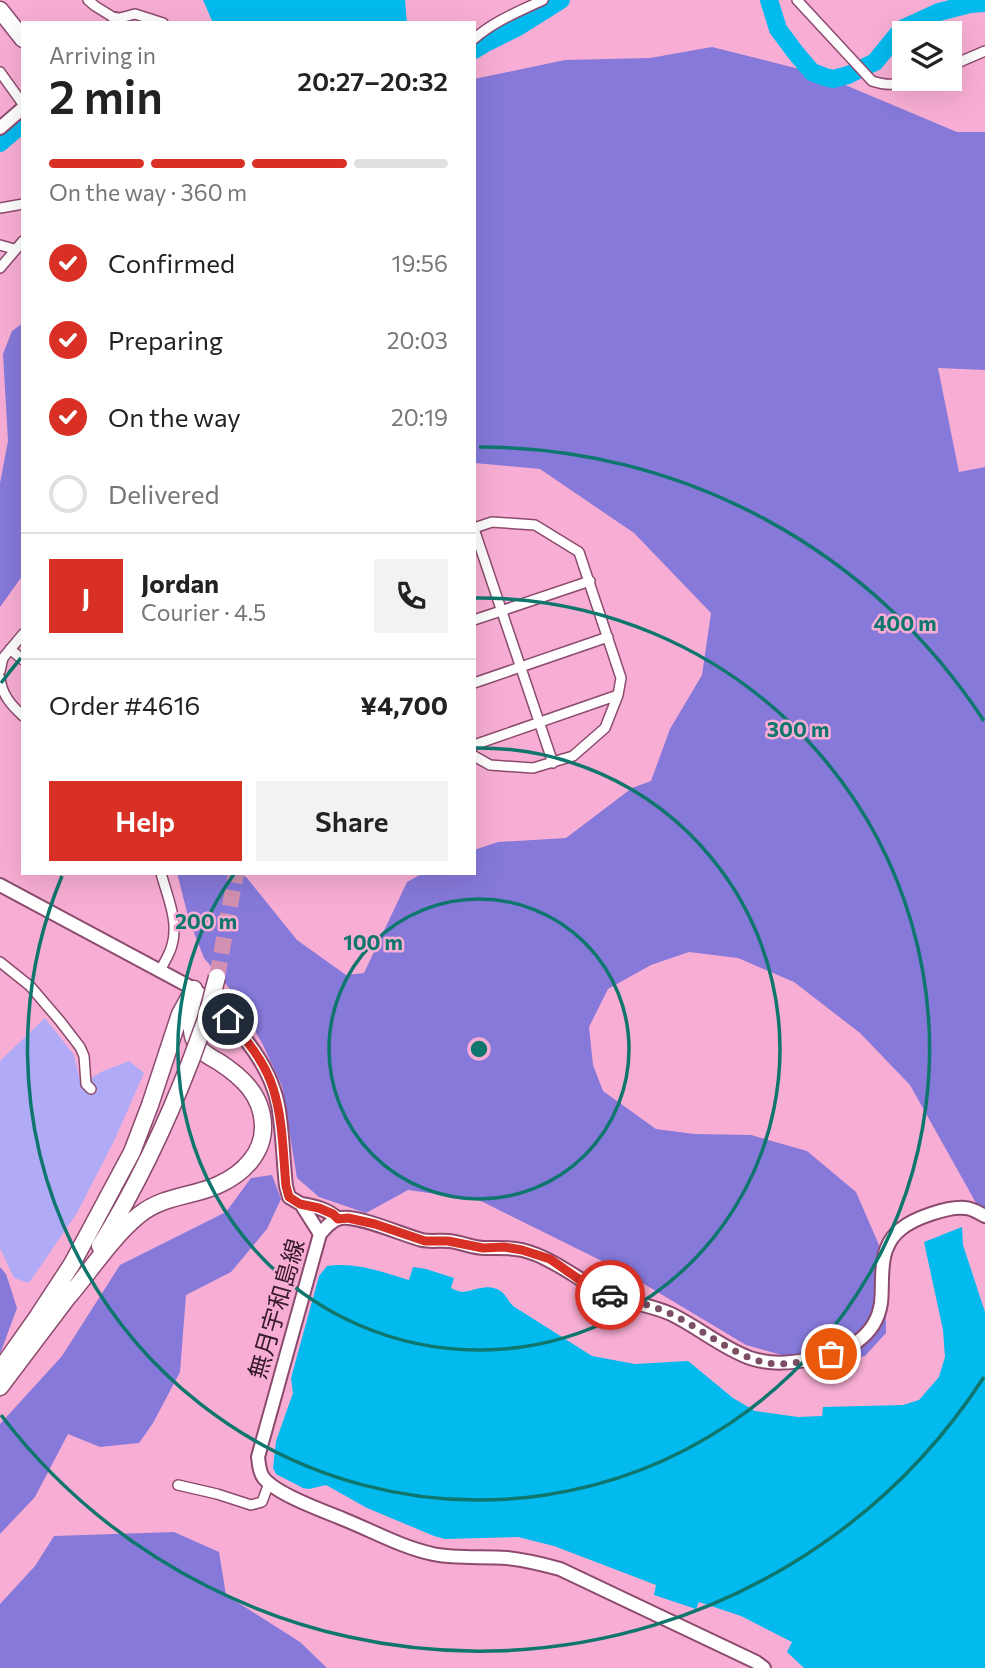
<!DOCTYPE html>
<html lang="en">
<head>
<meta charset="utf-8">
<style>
	body { margin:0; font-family:Commissioner,"Noto Sans JP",sans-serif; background:#f2f2f2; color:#222; height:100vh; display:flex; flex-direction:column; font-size:26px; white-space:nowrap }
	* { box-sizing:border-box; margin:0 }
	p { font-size:23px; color:#767676 }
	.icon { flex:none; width:38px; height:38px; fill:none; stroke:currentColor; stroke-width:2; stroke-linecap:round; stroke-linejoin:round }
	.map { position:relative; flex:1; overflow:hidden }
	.side { position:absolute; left:21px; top:21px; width:455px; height:854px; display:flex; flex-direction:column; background:#fff; border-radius:0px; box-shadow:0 7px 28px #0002 }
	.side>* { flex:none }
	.tools { position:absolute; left:892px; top:21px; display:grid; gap:14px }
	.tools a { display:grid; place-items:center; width:70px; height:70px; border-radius:0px; background:#fff; box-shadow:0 7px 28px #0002; font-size:35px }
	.pin { position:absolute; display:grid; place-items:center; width:60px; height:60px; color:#fff; margin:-30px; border:4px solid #fff; border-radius:50%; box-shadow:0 2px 7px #0007 }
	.courier { position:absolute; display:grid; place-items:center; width:70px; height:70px; margin:-35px; border:5px solid #d93025; border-radius:50%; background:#fff; color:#222; box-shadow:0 2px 9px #0007 }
	.head em { font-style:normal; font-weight:600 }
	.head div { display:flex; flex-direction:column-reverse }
	.head { display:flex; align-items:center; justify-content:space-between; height:119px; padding:0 28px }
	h1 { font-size:46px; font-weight:600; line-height:52px }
	.bar { display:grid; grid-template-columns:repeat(4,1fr); gap:10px 7px; align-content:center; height:84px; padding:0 28px }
	.bar i { height:9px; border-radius:5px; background:#e0e0e0 }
	.bar .on { background:#d93025 }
	.bar p { grid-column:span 4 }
	.line { display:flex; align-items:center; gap:18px; padding:0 28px; border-top:2px solid #e0e0e0 }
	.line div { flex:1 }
	.round { display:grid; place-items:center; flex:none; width:74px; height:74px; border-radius:0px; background:#f2f2f2 }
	ol { padding:0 28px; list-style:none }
	li { display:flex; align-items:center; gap:21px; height:77px }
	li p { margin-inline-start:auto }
	li .icon { padding:7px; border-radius:50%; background:#d93025; color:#fff; stroke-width:4 }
	li:last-child { color:#767676 }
	li i { width:38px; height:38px; border:4px solid #e0e0e0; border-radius:50% }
	.action { display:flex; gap:14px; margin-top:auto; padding:14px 28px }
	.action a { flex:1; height:80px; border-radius:0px; background:#d93025; color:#fff; font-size:28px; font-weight:600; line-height:80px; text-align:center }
	.action a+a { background:#f2f2f2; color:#222 }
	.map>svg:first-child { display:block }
	.green { fill:#b0aaf7 }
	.forest { fill:#8679da }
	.water { fill:#03baef }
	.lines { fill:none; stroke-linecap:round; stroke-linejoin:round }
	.river { stroke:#03baef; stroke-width:18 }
	.highway-tunnel { stroke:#d291b2; stroke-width:16; stroke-dasharray:16 8; stroke-linecap:butt }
	.street-casing { stroke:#8c4b6e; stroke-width:12 }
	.secondary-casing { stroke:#8c4b6e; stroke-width:16 }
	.highway-casing { stroke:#8c4b6e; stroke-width:19 }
	.street { stroke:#fff; stroke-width:9 }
	.secondary { stroke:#fff; stroke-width:12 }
	.highway { stroke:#fff; stroke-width:16 }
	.highway-bridge-casing { stroke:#8c4b6e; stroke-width:19; stroke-linecap:butt }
	.highway-bridge { stroke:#fff; stroke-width:16 }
	.done { stroke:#7b4e66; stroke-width:7; stroke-dasharray:0 12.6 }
	.route { stroke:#d93025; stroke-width:9 }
	.ring { fill:none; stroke:#0f766e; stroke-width:3.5 }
	.labels { text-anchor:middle; stroke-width:5; stroke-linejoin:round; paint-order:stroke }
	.street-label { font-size:24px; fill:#381b2b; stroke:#f8aed4 }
	.centre { fill:#0f766e; stroke:#f8aed4; stroke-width:3.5 }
	.ring-label { font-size:21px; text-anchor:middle; font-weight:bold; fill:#0f766e; stroke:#f8aed4; stroke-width:5; stroke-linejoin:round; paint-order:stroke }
</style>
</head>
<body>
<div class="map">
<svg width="985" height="1668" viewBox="0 0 985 1668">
	<rect width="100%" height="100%" fill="#f8aed4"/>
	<path class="green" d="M45,1018L74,1055L81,1085L101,1072L129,1061L144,1073L115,1139L77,1213L29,1283L14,1278L0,1248V1061Z"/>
	<path class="forest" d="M712,47L819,74L957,132H985V370L938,368L959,472L985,467V1219L910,1085L860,1033L794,982L738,958L689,952L651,965L608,989L589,1027L593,1065L603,1091L656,1129L694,1134L751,1135L807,1151L856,1192L885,1259L886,1333L865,1356L815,1364L746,1345L624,1272L479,1200L408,1190L366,1213L319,1197L297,1178L282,1086L262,1043L230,989L204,958L189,920L177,873H240L247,878L297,940L346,975L364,973L407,882L423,873H474V850L498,842L566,838L632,788L651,781L670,729L702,675L711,613L634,533L540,469L474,463V79L565,60L650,58Z
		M23,323V575L0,607V483L8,441L3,354L12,331Z
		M272,1175L281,1199L267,1229L231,1272L186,1295L180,1372L153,1423L139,1443L100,1447L68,1434L35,1497L0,1534V1424L62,1356L120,1265L226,1212L251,1178Z
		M0,1267L6,1274L17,1308L0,1354Z
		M174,1532L219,1552L226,1595L300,1642L327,1668H0V1604L35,1566L54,1536Z"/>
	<path class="water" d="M203,0H405L407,23H213Z
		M962,1227L963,1245L985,1312V1668H804L787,1652L792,1642L741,1616L699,1602L696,1609L654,1595L656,1585L554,1546L518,1537L445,1539L434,1536L367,1508L326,1485L309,1489L303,1488L276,1474L273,1468L276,1441L293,1393L291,1378L319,1276L327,1266C356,1262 382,1272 409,1280L413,1267L426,1269L454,1278L451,1288C453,1289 460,1292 462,1292C475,1291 483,1284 497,1289C505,1292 508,1301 513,1306L592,1356L635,1364L688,1361L733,1398L755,1411L798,1417L822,1416L823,1407L903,1405L919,1400L939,1377L945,1357L943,1330L924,1242Z"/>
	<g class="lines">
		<path class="river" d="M769,0L778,29L795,52L812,72L825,77L833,79L848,75L875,62L902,29L939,12L970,4L985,3
			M474,50L484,44L518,27L561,0
			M0,143L23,123"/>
		<path class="highway-tunnel" d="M217,977L236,873"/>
		<g class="street-casing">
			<path id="street" d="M88,0L95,6L116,19L135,14L163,23
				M797,0L872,81C890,87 898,84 915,79
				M474,39C494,21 520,11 543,0
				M950,66L985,51
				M0,72L23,104
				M0,208L23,204
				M0,245L14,249
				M0,268L23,241
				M474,528L492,522L535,525L579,552L621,678L618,695L605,728L573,756L533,768L490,765L474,756
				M474,529L553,763
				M474,620L590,581
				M10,649L23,660
				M0,671L3,658L23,634
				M0,678C2,695 11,705 23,716
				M474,683L608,637
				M474,745L618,695
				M0,962L30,986L60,1021L80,1047L84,1056L86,1084L91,1089
				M160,971C164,962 170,954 172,945C179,921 167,896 161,873
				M178,1485L217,1494L251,1505L262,1502L269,1483"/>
		</g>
		<g class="secondary-casing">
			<path id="secondary" d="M115,23L116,19
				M0,128L23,108
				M0,885L194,989C230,1017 269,1059 278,1105C283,1132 283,1160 286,1186L289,1197L301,1204
				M320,1234L301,1204C314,1206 328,1209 338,1219
				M764,1668L756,1662L560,1569C542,1564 525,1560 507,1558C483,1556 457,1559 433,1554C401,1547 373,1531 343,1519C324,1511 275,1494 263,1477C259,1471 259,1464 258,1457L320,1234C326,1227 332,1220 341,1218C358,1215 403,1235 422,1240C431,1242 440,1240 449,1241C461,1242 473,1248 485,1248C498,1248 509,1247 522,1250C551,1257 574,1277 601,1291C621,1302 649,1304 671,1314C698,1327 722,1348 750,1358C771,1365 791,1363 813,1359C844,1353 876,1338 881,1303C883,1286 880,1266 886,1250C889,1242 894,1234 901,1229C914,1218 949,1206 965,1208C972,1208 979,1213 985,1216"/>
		</g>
		<g class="highway-casing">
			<path id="highway" d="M0,10L23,39
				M100,1246C137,1186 166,1125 191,1060
				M69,1296C91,1270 113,1236 139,1215C164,1195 192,1197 218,1185C243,1174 264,1153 263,1125C262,1095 242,1077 219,1062C210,1057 199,1051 195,1042C188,1026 193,1006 194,989
				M0,1370L38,1316L72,1264L132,1152L150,1105L180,1014L191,994
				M0,1387L74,1289"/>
		</g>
		<use href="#street" class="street"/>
		<use href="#secondary" class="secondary"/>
		<use href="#highway" class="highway"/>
		<g class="highway-bridge-casing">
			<path id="highway-bridge" d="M191,1060L206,1019L217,977"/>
		</g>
		<use href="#highway-bridge" class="highway-bridge"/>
	</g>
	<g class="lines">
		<path class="done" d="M610,1295C630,1300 652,1305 671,1314C703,1329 743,1364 778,1364C796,1364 814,1359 831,1354"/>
		<path class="route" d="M228,1019C246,1039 265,1062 273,1088C283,1119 283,1154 286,1186L289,1197L300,1204L319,1208L333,1214L338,1219L348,1218L375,1224L425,1241H448L483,1248L504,1247L522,1250L550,1259L580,1280L610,1295"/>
	</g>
	<g class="ring">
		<circle cx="479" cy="1049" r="150"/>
		<path d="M476 748A301 301 0 1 1 234 874"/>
		<path d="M475 598A451 451 0 1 1 62 876"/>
		<path d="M984 1377A602 602 0 0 1 1 1415M1 683A602 602 0 0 1 21 658M479 447A602 602 0 0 1 984 721"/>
	</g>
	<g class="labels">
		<g class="street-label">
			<text transform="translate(277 1309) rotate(-74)" y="8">無月宇和島線</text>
		</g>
	</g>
	<circle cx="479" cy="1049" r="10" class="centre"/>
	<g class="ring-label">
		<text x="905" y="631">400 m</text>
		<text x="798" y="737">300 m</text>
		<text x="206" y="929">200 m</text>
		<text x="373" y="950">100 m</text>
	</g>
</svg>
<div class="tools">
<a><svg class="icon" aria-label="layers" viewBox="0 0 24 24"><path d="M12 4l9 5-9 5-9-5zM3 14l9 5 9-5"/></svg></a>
</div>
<div class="pin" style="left:831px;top:1354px;background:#ea580c"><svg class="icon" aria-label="bag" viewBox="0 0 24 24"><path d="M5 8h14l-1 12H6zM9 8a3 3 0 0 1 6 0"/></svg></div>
<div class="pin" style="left:228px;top:1019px;background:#1f2937"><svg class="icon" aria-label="home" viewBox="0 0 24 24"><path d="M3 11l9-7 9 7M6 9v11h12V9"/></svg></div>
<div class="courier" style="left:610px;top:1295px"><svg class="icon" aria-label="car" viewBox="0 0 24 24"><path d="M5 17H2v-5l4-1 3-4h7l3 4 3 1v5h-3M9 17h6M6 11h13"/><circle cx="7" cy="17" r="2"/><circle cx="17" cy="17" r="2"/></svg></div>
<section class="side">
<div class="head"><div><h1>2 min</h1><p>Arriving in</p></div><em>20:27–20:32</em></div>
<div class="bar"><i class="on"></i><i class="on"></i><i class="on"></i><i></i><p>On the way · 360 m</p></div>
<ol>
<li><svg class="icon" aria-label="check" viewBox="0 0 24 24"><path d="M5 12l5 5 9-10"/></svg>Confirmed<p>19:56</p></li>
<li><svg class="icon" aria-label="check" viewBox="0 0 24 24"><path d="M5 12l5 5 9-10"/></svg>Preparing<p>20:03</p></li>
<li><svg class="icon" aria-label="check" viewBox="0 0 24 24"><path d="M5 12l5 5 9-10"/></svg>On the way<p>20:19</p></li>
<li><i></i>Delivered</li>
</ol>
<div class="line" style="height:126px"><b class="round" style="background:#d93025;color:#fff">J</b><div><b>Jordan</b><p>Courier · 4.5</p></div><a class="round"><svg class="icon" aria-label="phone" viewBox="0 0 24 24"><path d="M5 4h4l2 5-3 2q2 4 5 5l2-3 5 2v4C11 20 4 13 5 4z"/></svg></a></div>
<div class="line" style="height:91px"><div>Order #4616</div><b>¥4,700</b></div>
<div class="action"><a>Help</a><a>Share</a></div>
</section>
</div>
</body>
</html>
